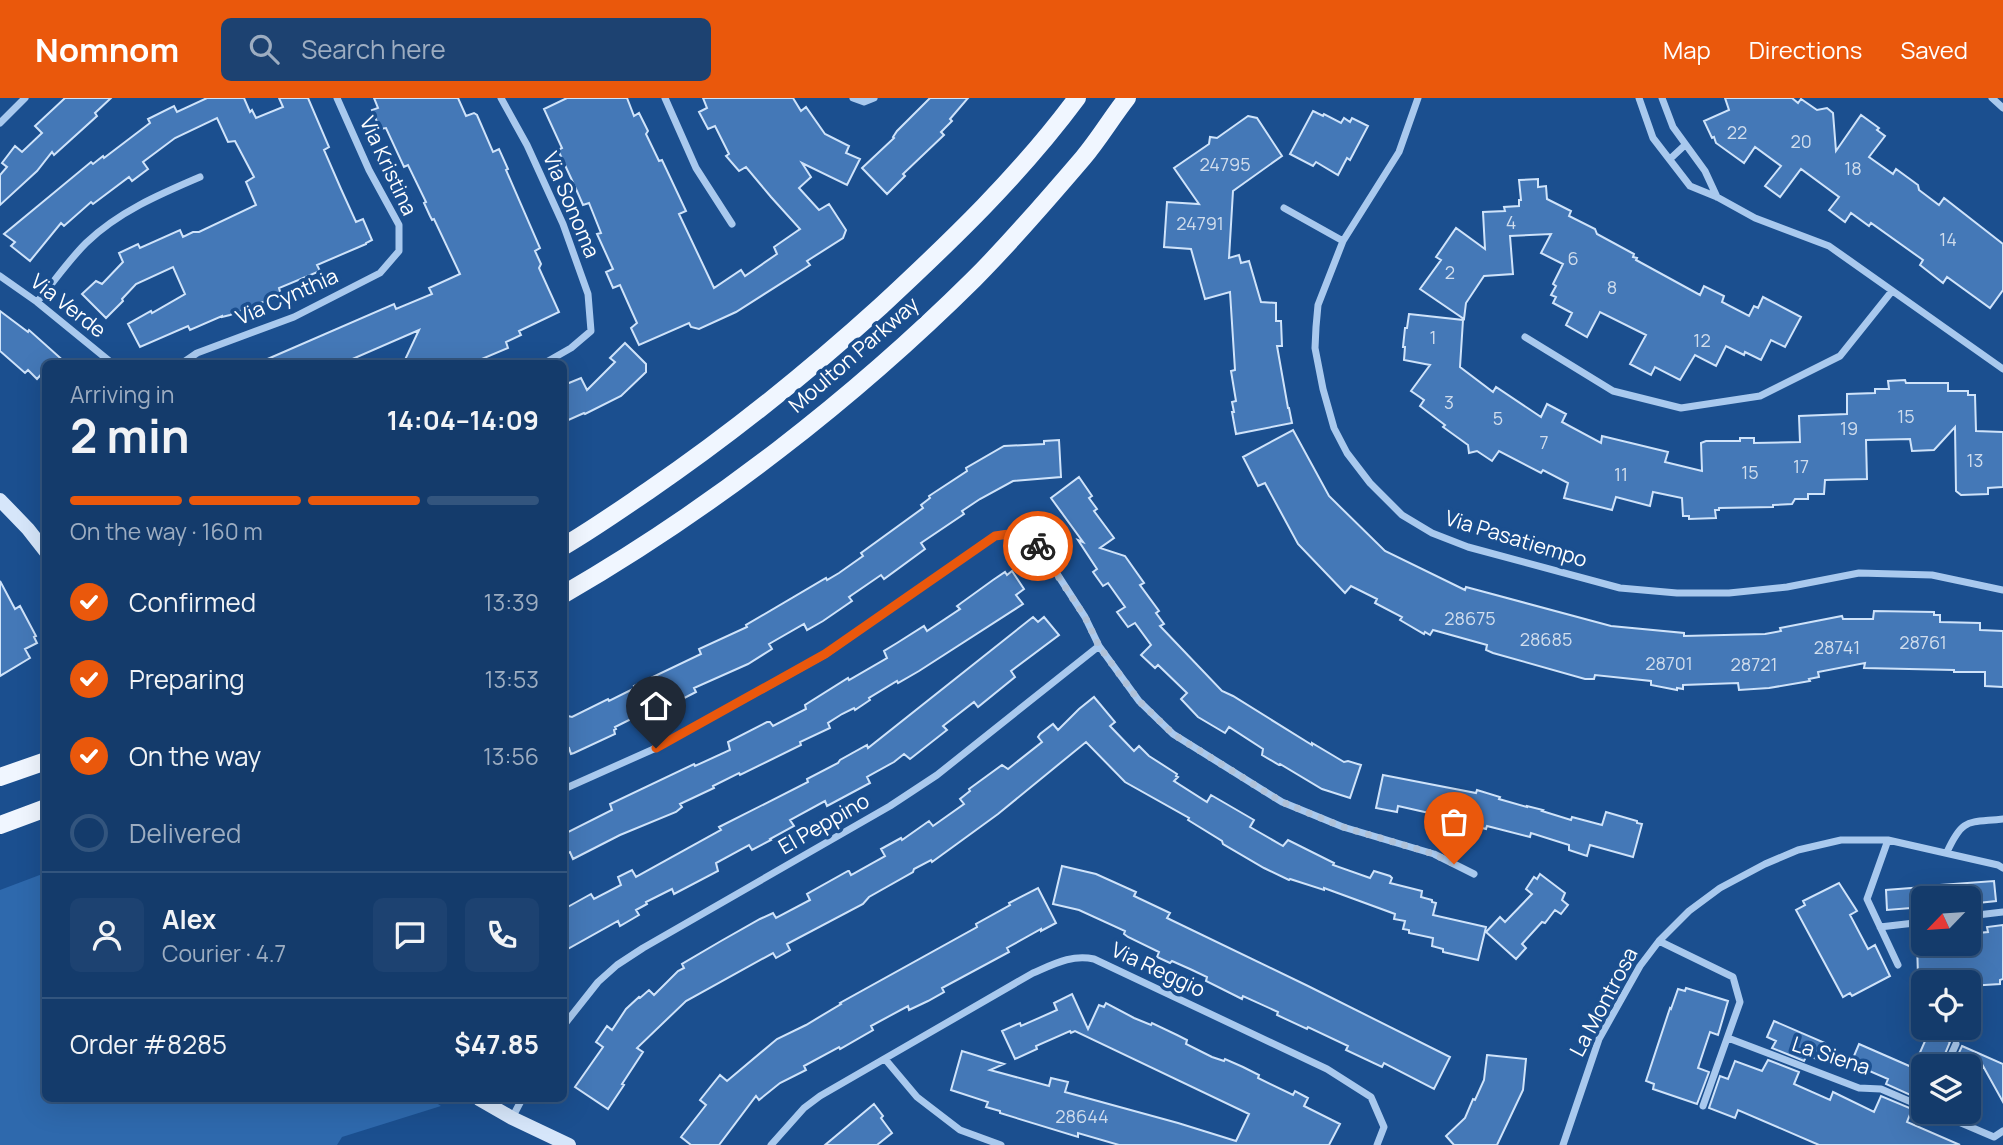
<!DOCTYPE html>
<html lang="en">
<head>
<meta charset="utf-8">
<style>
	body { margin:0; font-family:Manrope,sans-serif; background:#1d4271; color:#f1f3f6; height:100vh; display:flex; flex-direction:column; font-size:26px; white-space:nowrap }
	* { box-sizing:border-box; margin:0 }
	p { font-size:23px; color:#9dadc1 }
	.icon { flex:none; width:38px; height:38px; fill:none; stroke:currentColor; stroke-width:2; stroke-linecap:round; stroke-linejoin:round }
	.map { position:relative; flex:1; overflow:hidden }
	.sheet { position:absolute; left:42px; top:262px; width:525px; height:742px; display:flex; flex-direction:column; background:#143b6b; border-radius:10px; box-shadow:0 7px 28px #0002,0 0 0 2px #33557e }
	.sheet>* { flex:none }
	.needle { width:46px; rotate:245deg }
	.buttons { position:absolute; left:1911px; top:788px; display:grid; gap:14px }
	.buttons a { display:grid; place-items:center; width:70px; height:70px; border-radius:10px; background:#143b6b; box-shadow:0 7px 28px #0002,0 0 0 2px #33557e; font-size:35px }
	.pin { position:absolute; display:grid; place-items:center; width:60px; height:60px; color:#fff; margin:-72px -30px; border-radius:50% 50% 50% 0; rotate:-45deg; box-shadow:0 0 7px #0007 }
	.pin .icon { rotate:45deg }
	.courier { position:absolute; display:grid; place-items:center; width:70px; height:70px; margin:-35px; border:5px solid #ea580c; border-radius:50%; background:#fff; color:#222; box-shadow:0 2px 9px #0007 }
	.head em { font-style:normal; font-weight:700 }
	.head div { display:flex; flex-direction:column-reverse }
	.head { display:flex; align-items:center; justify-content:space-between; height:119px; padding:0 28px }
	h1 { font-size:46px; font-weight:700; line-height:52px }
	.bar { display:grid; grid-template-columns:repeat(4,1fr); gap:10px 7px; align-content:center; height:84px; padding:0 28px }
	.bar i { height:9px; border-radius:5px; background:#33557e }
	.bar .current { background:#ea580c }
	.bar p { grid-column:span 4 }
	.line { display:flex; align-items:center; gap:18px; padding:0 28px; border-top:2px solid #33557e }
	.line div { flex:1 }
	.round { display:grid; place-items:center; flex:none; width:74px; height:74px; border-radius:10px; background:#1d4271 }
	ol { padding:0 28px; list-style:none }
	li { display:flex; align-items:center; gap:21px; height:77px }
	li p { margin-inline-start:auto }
	li .icon { padding:7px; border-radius:50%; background:#ea580c; color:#fff; stroke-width:4 }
	li:last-child { color:#9dadc1 }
	li i { width:38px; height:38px; border:4px solid #33557e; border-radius:50% }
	header { display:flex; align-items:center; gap:42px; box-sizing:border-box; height:98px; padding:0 35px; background:#ea580c; color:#fff }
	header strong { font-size:33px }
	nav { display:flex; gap:38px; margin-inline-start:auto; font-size:24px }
	.search { width:490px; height:63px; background:#1d4271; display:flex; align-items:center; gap:18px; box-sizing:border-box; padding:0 24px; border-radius:10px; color:#9dadc1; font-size:26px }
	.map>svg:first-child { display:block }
	.green { fill:#2e69ad }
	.building { fill:#4478b7; stroke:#cfe3fa; stroke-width:2 }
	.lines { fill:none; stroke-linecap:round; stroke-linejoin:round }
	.street { stroke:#a9c9ee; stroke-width:7 }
	.secondary { stroke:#d6e6fa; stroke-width:14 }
	.primary { stroke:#f0f6ff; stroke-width:18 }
	.done { stroke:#afc1d8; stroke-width:7; stroke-dasharray:0 12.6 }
	.route { stroke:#ea580c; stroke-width:9 }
	.labels { text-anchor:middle; stroke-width:7; stroke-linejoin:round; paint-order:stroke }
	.number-label { font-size:18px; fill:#d0dded }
	.street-label { font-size:21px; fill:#fff; stroke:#1b4f8f }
</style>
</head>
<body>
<header>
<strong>Nomnom</strong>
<div class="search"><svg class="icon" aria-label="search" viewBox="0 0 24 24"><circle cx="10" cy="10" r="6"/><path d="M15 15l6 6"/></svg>Search here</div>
<nav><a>Map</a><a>Directions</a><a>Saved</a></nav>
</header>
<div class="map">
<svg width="2003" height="1047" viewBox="0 0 2003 1047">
	<rect width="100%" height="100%" fill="#1b4f8f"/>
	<path class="green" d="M45,775L46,1001H430L441,1008L342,1039L337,1047H0V792Z"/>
	<path class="building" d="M65,0H111L95,15L97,18L54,57L52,54L37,73L0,107V77L7,69L2,65L15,48L22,54L42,35L35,28Z
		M207,0H244L250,14L252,12L256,20L283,9L279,0H308L329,49L324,52L341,91L356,124L363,121L372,142L366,145V146L317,167L320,173L279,190L281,197L230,217L222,219V218L190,232L188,228L140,249L128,226L151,213L152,215L185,196L173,169L136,186L122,201L123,203L106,220L82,196L96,183L102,186L123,164L119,155L138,146L140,150L180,132L183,139L193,134H199L256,107L246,84L254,79L235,43L228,44L217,20L175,40L143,64L148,71L132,83L129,79L93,106L91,104L64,128L61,125L30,163L11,148L15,144L4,136L91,64L93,66L103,58L104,60L150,25L148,21L174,8L177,14Z
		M374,0H458L466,18L474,15L477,17L493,54L499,51L508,71L506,72L540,150L535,153L541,166L539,170L559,214L519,233L521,237L506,244L508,250L470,266H403L419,232L341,266H256L394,206L396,211L432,196L429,190L460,176L434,121L432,122L430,118L424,105L426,104L408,67L404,69L386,30L380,31L372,12L378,10Z
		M567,0H627L634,18L639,15L648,33L646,36L659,63L662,62L686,113L679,116L714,190L741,172L745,178L777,156L774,149L800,131L771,99L746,69L739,73L726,58L729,56L715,28L708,31L699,14L707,10L703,0H793L801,13L806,9L825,36L849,48L846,55L860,61L847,87L802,65L811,79L799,90L819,112L829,106L846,132L843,140L807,163L810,167L736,214L699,231L691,229L689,225L639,247L631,230L637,225L632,214L620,187L613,190L606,174L613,171L597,136L601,135L589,105L583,107L576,91L558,52L562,50L544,11Z
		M930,0H968L950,21L952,23L941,34L944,37L903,76L905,78L887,96L862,70L894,40L893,39L897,33Z
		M1725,0H1792L1798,5L1801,1L1817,12L1827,10L1833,15L1836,53L1861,17L1879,30L1877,32L1885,38L1869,59L1893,76L1896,71L1918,87L1919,92L1939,107L1944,100L2003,146V192L1990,210L1947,179L1943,185L1920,167L1923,162L1871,125L1869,128L1851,115L1845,124L1829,112L1839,99L1801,71L1780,99L1765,88L1781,68L1755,49L1744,65L1716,45L1714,39L1712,40L1704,23L1729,12Z
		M1313,13L1323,18L1324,16L1341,25L1344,20L1350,24L1352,20L1368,28L1350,62L1347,60L1338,77L1316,64L1313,68L1290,56Z
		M1248,18L1257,20L1282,58L1233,93L1229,160L1239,157L1241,165L1249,163L1261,204L1276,205V223H1281L1282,248H1277L1288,310H1289L1292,325L1236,336L1232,314H1234L1232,304L1236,303L1231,273L1235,272L1230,194L1205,201L1191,151L1164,149L1167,104L1199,106L1174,70L1209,46L1210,39L1217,40Z
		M1538,81V89L1546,88L1547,101L1571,113L1569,118L1595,131L1597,136L1634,156L1633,159L1637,160L1636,162L1700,197L1704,188L1724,198L1722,204L1749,218L1754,208L1758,210L1763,199L1801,219L1785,249L1771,242L1761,262L1745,254L1744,257L1726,248L1716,268L1695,257L1680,282L1655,269L1651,277L1630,266L1646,237L1600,214L1587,239L1566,227L1572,215L1553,205L1556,199L1551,197L1556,188L1553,186L1563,166L1541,155L1551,136L1510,138L1513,176L1484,178L1466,205L1464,221L1420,191L1441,162L1436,159L1456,130L1485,151L1483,114L1505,113L1504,109L1519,108V102H1521L1519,82Z
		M0,213L28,234L29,232L67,266H46V271L37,281L28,272L25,275L0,253Z
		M1409,216L1463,222L1460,269L1493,294L1496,289L1541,319L1547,306L1566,316L1562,324L1601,345L1602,338L1668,354L1665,364L1702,373L1701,345L1706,343H1740V340H1754V345L1800,344L1799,318L1847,316V296L1875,295V291H1889L1888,283L1905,282L1906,285H1948V293H1968V297H1975L1976,333L2003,334V389L1988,390V396L1961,397L1956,393L1955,329L1934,352L1912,353L1910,341L1866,342L1867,381L1825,382L1824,396H1808V401H1795L1792,406L1773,407V409L1719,410V412H1715L1716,420L1689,421V418H1683L1682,400L1653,394L1650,408L1616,399L1612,412L1564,400L1568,385L1543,372L1541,375L1499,353L1492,363L1477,353L1469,355L1468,347L1443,329L1445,327L1420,308L1424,302L1411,293L1430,267L1404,262L1405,249H1403L1405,230H1407Z
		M625,245L646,266V274L621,298L585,316L584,315L564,324V287L581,280L587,292L615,264L610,260Z
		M1293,332L1329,398L1385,453L1465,492L1466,489L1611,528L1684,535V538L1765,536L1781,533L1780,530L1842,518L1843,521H1873L1874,513L1934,514V517H1940V524L1980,525V532L2003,533V589L1985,588V574H1954V572L1864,570L1865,565L1818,574L1819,579L1809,581L1810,583L1769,590L1739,592L1738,585L1683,587V591L1677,590V592L1651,587V583L1595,577L1594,581H1585L1493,555L1486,552L1487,547L1433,532L1430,537L1425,534L1424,536L1400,522L1402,519L1375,505L1377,501L1351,488L1345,495L1298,446L1265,385L1258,388L1243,359Z
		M1059,342L1061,379L1013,383L980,401L962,413L964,416L921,445L925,451L884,481L881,477L849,499L852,503L823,523L807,532L804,526L769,546L772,551L748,566L694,590L696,594L655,615H653L651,611L615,629L616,631L614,632L615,636L574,655L571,656L569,650L564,652V617L572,619L608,601L609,603L635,590L634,588L701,556L699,551L747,529L746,527L826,480L827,482L839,475L863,458L861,455L923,410L921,407L930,400L929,398L967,373L966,370L1004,348L1044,346V343Z
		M1079,379L1092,398L1089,400L1097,411L1094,413L1114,440L1100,450L1125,458L1144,485L1140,487L1159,513L1156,515L1164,526L1160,528L1222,593L1233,598L1312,647V645L1344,664L1348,663L1361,667L1350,700L1322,691L1280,666L1279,667L1262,657L1263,651L1229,629L1225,635L1198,619L1181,601L1187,595L1158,567L1155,570L1141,557L1151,547L1135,525L1128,529L1117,514L1125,509L1108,485L1103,488L1093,474L1097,471L1078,442L1083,444L1051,400Z
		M1012,473L1024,491L1016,497L1023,506L919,573L898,585L897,583L869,600L870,602L855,612L854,610L842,616L828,625L830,630L800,644L801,647L740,677L739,675L713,688L714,690L680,706L682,709L676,714L620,737L573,761L570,754L564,757V736L612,712L610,706L694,666L695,668L730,652L728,644L767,624H770L773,628L806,611L805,607L848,580L849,582L887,560L884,553L897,545L924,528L927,533L960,511L957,508L993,482L1005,474L1007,477Z
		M0,483L15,511L20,508L36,538L34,539L37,545L25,551L30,560L0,578Z
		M1033,519L1038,524L1044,519L1059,537L1011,573L1015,579L978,609L974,604L943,628L947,632L910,661L904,656L894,664L867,679L870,685L827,708L825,703L790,722L794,728L770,741L771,742L752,752L749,747L716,765L718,773L674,796L672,791L646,804L647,806L636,812L639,817L620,828L618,823L564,853V811L591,796L594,801L621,787L618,779L632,772L636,779L721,732L719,729L808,684L807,681L838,665L840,662L867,647L868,650Z
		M1094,599L1115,624L1110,628L1134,653L1139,648L1149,658L1177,676L1176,678L1178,679L1174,683L1207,704L1211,697L1254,722L1250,729L1283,748L1288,742L1334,765L1333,767L1370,780L1374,773L1390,778L1392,780L1390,785L1422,793L1421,799L1432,802V804L1436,805L1433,817L1486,829L1478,862L1443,854V851L1432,848L1433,840L1409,835V832L1403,831L1405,823L1394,821L1395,816L1324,790V792L1290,781L1289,782L1264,770L1223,746L1222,743L1188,722L1189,720L1125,684L1086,644L998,716L932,764L931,762L914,771L913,774L869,799L863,806L787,846L790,852L776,860L773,855L686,903L637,950L643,954L622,986L624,987L608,1011L575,989L603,949L596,944L607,928L612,932L626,911L639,899L640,900L649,892L654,897L678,873L684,870L682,866L721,843L760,821L773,815L776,820L810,802L807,796L848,773H849L851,777L885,758L881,751L901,740L902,742L929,723L933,728L964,706L960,701L970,693L969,691L1002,667L1008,671L1042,644L1038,639L1040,636L1053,626L1058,632L1079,611Z
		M1383,677L1476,695L1477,692L1500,699L1499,701L1527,709V708L1543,712L1542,713L1571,722L1572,719L1602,727L1606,714L1637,723V725L1642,726L1633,759L1590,747L1587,758L1569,752V747L1531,735L1530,739L1487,728L1486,731L1471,727L1476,732L1437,723L1438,717L1398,708L1397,714L1376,710Z
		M1062,768L1096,776L1136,794L1134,798L1170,815L1167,820L1308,888L1450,959L1434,991L1384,965L1382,969L1346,952L1348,948L1308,929L1307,931L1277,917L1278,914L1243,898L1242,901L1206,883L1207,879L1190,871L1172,863L1170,865L1157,859L1159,854L1128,839L1124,836L1125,833L1079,812L1053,806Z
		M1540,776L1565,795L1562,802L1568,807L1561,816L1555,812L1545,825L1542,824L1522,846L1526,850L1516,861L1486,834L1500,819L1505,824L1532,796L1526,791L1534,779L1537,781Z
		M1994,783L1996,803L1969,806V800H1928L1927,788Z
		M1839,785L1857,813L1850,817L1868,851L1875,847L1890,878L1852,898L1850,895L1843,899L1796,812L1805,807L1803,803Z
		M1923,789V809L1887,812L1886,792Z
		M1038,790L1056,825L1041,833V831L1007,850L1009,854L942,890L944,894L928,903L909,912L908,908L871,928L873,932L840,951L839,949L804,968L806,972L780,985L759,1002L756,998L719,1047H691L681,1039L706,1007L700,1002L720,977L727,983L777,941L806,927L841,906L840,905L977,829L976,826L1010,807L1009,805Z
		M2003,827V881L2000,882V886L1969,888V884H1924L1923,878H1918L1917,845H1969V839L1978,838V835L1988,834L1987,829Z
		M1686,890L1728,903L1718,937L1710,934L1698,970L1709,974L1697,1006L1653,991L1654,986L1646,983L1670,910L1671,911L1678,891L1685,893Z
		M1072,896L1088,931L1099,907L1104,909L1106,905L1134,920L1151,927L1152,925L1177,937L1187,942L1186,946L1212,959L1224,963L1225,961L1243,969L1259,977L1258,980L1293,997L1295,993L1308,1000L1304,1008L1340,1026L1329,1047H1119L1078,1035V1039L1000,1015V1013L986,1009L988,1004L951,992L962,953L1004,966L990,972L1049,988L1051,980L1068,984L1065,994L1178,1025L1236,1043L1249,1016L1075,933L1071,935L1070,933L1036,948L1037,951L1015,961L1002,933L1020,925L1021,928L1057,912L1054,905Z
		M1774,923L1825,945L1819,962L1807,957L1804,963L1772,950L1776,943L1767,939Z
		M1929,934L1950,944L1940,968H1914Z
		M1859,946L1923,974V985L1917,1000L1886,986L1888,981L1851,965Z
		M1962,948L2003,966V1004L1983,968L1969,999V968H1953Z
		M1487,957L1526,961L1523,992L1497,1047H1454L1446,1038L1465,1020L1473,1001L1475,1002L1484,982Z
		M1768,962L1799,974L1794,986L1830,1002L1833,994L1874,1014L1881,998L1912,1011L1907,1024L1960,1047H1819L1738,1012L1735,1020L1709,1010L1720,978L1728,981L1735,963L1762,973Z
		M874,1006L883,1018L881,1020L892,1035L877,1047H825Z"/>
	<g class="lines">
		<path class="street" d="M501,0L527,47L563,126L588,196L591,233L571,250L543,266
			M665,0L696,70L732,126
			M853,0L864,4L874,0
			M1418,0L1399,54L1343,143L1318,207L1316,229L1315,250L1323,291L1334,330L1347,355L1370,385L1402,417L1432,435L1468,449L1620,490L1677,495H1729L1787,489L1859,475L1932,477L2003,492
			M1639,0L1653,40L1690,88L1717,99L1755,120L1829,148L2003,271
			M1662,0L1673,29L1705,73L1717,99
			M1992,0L2003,10
			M0,25L25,0
			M1670,61L1685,47
			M1284,110L1343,143
			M0,178L37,204L113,266
			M37,204C53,185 68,163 86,145C118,114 160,96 200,79
			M1525,239L1613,293L1681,310L1760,298L1840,258L1892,193
			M181,266L197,255L294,219L380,175L399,153V127L369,72L337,0
			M564,691L656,650L826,556L980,448L995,438L1012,435L1028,438L1039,448L1085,519L1099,548L1139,603L1173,636L1282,704L1343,729L1434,756L1474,776
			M1888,742L1867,801L1898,867
			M1947,754C1963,719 1968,725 2003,721
			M1969,818L2003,814
			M1880,829L1923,824
			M1659,843L1733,879L1740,904L1703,1008
			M564,927L598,884L617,867L643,850L890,708L937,677L1099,548
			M1728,940L1859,990L1881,991L1923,1009
			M885,961L917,999L960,1032L1001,1047
			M1946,968L1956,946
			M1933,1013L1994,1039L2003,1033
			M512,1020L522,1001
			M771,1047L804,1010L820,998L1033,875C1054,866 1072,856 1094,861L1327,971L1371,999L1384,1029L1377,1047
			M1563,1047L1599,941L1640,868L1659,843L1689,813L1720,790L1765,766L1798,752L1841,742H1888L1998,767L2003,770"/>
		<path class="secondary" d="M0,402L28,431L46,454
			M479,1001L512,1020L569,1047"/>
		<path class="primary" d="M564,448C593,431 620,412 648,393C730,337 807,275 881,208C951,143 1020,77 1077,0
			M564,496C711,411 853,301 974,181C1012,143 1048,101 1083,60C1099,41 1112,19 1127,0
			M0,679L46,663
			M0,727L46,710"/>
	</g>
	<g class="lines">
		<path class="done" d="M1038,448L1085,519L1099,548L1139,603L1173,636L1282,704L1343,729L1434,756L1454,766"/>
		<path class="route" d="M656,650L825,556L995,438C1016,435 1022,433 1038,448"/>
	</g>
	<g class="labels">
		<g class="number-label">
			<text x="1737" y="41">22</text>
			<text x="1801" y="50">20</text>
			<text x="1225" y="73">24795</text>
			<text x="1853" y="77">18</text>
			<text x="1511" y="131">4</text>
			<text x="1200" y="132">24791</text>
			<text x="1948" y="148">14</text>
			<text x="1573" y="167">6</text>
			<text x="1450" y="181">2</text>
			<text x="1612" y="196">8</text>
			<text x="1433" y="246">1</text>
			<text x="1702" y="249">12</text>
			<text x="1449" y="311">3</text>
			<text x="1906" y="325">15</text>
			<text x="1498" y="327">5</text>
			<text x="1849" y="337">19</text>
			<text x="1544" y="351">7</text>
			<text x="1975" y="369">13</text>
			<text x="1801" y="375">17</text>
			<text x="1750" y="381">15</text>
			<text x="1621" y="383">11</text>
			<text x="1470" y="527">28675</text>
			<text x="1546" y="548">28685</text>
			<text x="1923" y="551">28761</text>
			<text x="1837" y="556">28741</text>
			<text x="1669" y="572">28701</text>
			<text x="1754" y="573">28721</text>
			<text x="1082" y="1025">28644</text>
		</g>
		<g class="street-label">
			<text transform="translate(388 68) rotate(65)" y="7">Via Kristina</text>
			<text transform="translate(571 107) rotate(67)" y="7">Via Sonoma</text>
			<text transform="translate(287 199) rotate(-24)" y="7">Via Cynthia</text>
			<text transform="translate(68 208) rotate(38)" y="7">Via Verde</text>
			<text transform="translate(854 257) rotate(-41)" y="7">Moulton Parkway</text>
			<text transform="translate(1516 441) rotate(17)" y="7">Via Pasatiempo</text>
			<text transform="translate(824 726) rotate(-30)" y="7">El Peppino</text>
			<text transform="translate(1158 872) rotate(25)" y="7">Via Reggio</text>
			<text transform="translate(1604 904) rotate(-62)" y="7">La Montrosa</text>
			<text transform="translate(1831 958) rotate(18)" y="7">La Siena</text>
		</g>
	</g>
</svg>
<div class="buttons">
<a><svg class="needle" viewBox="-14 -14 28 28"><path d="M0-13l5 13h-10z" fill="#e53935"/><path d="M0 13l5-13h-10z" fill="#9dadc1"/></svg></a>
<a><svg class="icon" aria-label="locate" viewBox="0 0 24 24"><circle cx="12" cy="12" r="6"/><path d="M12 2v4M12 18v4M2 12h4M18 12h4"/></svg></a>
<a><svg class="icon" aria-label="layers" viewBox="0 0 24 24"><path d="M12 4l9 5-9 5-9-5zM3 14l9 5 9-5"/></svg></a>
</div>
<div class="pin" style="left:1454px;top:766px;background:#ea580c"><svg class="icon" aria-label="bag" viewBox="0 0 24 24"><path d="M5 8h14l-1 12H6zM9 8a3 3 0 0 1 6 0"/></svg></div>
<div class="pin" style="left:656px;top:650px;background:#1f2937"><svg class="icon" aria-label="home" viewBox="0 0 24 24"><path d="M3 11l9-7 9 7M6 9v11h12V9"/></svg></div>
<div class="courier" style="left:1038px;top:448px"><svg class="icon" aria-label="bike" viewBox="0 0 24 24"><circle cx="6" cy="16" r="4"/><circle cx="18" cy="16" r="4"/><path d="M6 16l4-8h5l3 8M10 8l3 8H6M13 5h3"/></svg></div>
<section class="sheet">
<div class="head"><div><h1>2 min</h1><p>Arriving in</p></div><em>14:04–14:09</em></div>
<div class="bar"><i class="current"></i><i class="current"></i><i class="current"></i><i></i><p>On the way · 160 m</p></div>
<ol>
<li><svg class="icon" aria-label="check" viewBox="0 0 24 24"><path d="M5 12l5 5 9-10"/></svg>Confirmed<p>13:39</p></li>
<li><svg class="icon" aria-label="check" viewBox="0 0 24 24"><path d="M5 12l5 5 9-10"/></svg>Preparing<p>13:53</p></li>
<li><svg class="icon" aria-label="check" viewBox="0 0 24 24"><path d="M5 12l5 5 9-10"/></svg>On the way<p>13:56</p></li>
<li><i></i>Delivered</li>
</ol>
<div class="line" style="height:126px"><a class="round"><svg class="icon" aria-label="person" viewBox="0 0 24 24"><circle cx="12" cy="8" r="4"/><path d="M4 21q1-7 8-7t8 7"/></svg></a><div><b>Alex</b><p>Courier · 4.7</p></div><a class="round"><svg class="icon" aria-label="chat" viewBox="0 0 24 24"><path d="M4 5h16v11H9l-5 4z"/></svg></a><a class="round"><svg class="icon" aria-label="phone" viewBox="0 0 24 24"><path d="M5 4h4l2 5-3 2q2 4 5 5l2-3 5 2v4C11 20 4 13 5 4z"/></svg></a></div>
<div class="line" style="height:91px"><div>Order #8285</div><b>$47.85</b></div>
</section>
</div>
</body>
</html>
